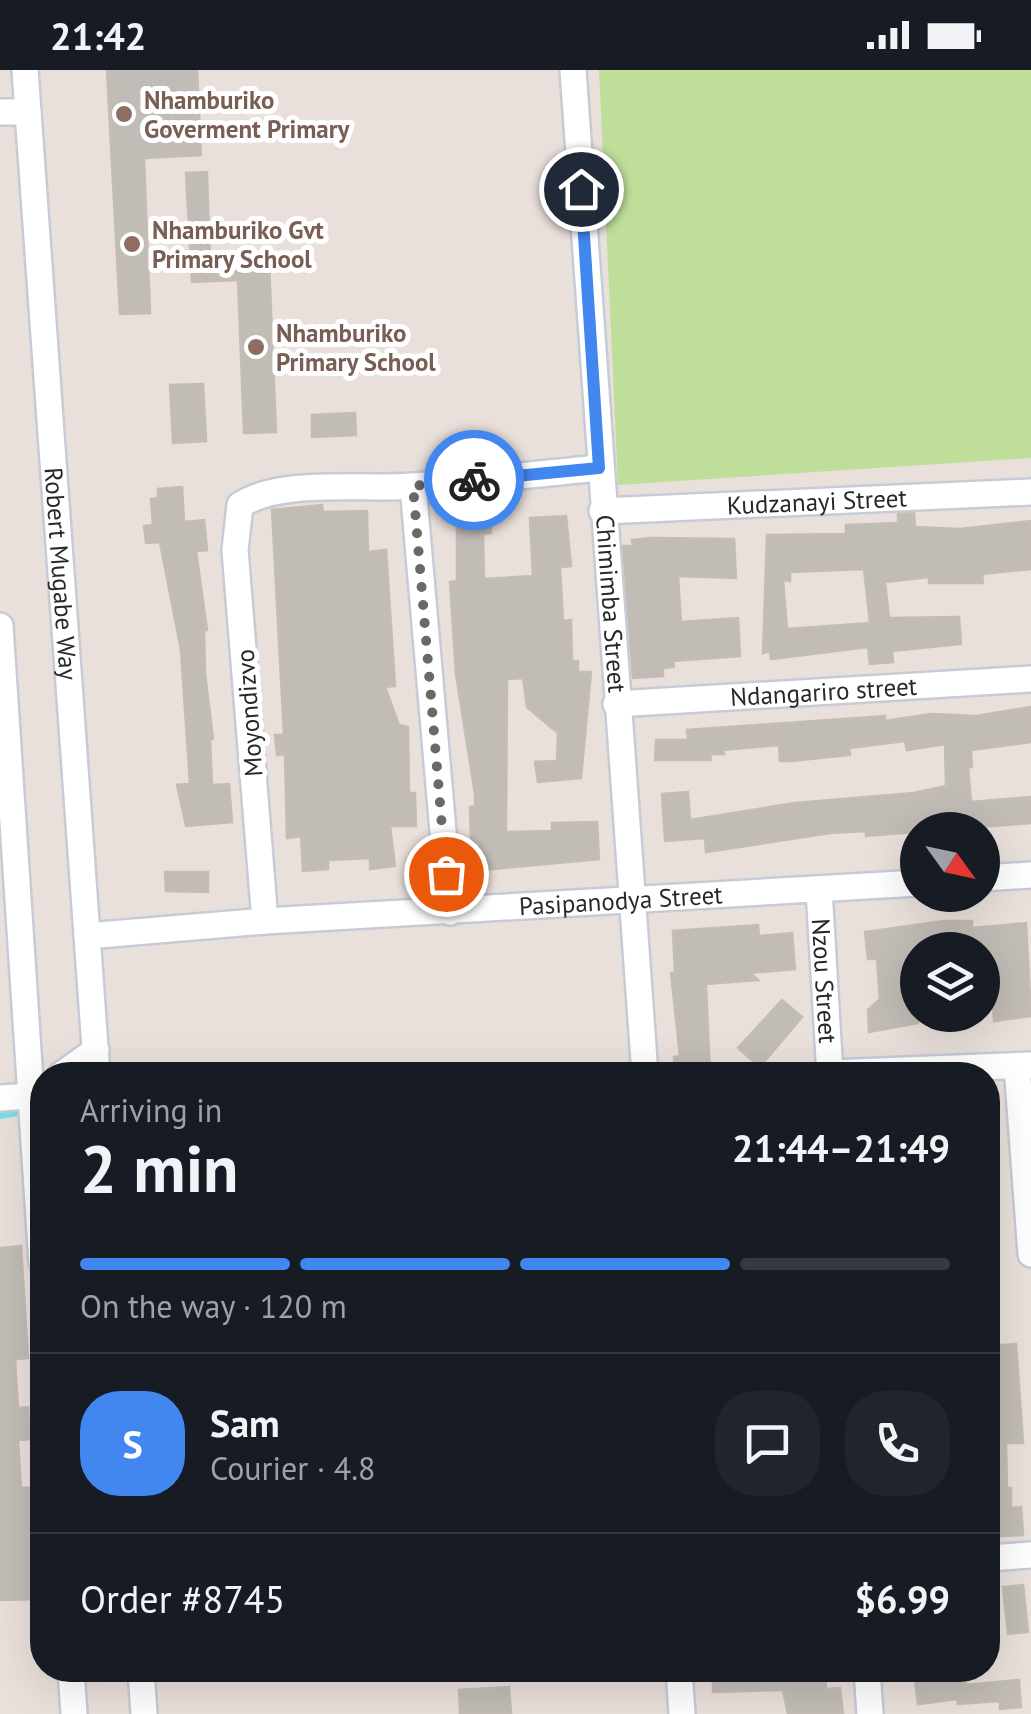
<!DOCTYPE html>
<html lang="en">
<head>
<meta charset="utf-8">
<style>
	body { margin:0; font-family:"PT Sans",sans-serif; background:#20242c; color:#f1f3f6; height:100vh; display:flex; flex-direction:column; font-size:38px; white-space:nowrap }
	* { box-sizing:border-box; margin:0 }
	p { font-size:32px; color:#9ea1a6 }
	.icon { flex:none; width:55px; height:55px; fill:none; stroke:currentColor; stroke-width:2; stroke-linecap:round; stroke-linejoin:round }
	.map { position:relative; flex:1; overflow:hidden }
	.details { position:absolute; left:30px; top:992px; width:970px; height:620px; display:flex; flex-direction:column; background:#171b24; border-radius:40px; box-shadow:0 10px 40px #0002 }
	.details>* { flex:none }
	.needle { width:65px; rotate:123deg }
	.controls { position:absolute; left:900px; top:742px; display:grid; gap:20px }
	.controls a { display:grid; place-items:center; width:100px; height:100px; border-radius:50%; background:#171b24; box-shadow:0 10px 40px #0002; font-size:50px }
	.pin { position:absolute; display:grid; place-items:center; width:85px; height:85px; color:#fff; margin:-42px; border:5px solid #fff; border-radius:50%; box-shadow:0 2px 10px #0007 }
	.courier { position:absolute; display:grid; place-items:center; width:100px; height:100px; margin:-50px; border:8px solid #4286f0; border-radius:50%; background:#fff; color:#222; box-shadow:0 2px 12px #0007 }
	.summary em { font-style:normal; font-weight:700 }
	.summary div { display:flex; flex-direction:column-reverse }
	.summary { display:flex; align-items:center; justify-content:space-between; height:170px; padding:0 50px }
	h1 { font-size:65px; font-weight:700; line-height:75px }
	.bar { display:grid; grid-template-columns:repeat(4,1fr); gap:15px 10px; align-content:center; height:120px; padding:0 50px }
	.bar i { height:12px; border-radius:8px; background:#363941 }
	.bar .active { background:#4286f0 }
	.bar p { grid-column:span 4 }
	.line { display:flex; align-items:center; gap:25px; padding:0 50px; border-top:2px solid #363941 }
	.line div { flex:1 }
	.round { display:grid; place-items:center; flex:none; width:105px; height:105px; border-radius:40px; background:#20242c }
	.status { display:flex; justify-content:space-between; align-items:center; height:70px; padding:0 50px; background:#171b24; direction:ltr }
	.status svg { height:28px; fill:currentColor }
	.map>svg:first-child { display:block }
	.green { fill:#bfde9a }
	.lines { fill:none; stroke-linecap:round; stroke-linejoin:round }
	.stream { stroke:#72e0e8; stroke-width:6 }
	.building { fill:#c2bcb6; stroke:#c5bcb5; stroke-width:2.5; fill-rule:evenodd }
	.minor-casing { stroke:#c6ccd6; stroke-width:30 }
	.minor { stroke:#fff; stroke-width:25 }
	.done { stroke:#6c6867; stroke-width:10; stroke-dasharray:0 18 }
	.route { stroke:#4286f0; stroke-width:12 }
	.education-dot { fill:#8d6e63; stroke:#fff; stroke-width:4 }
	.labels { text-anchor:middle; stroke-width:10; stroke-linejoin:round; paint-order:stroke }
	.education-label { font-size:25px; font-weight:bold; fill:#785e54; stroke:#fff; text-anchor:start }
	.street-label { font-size:25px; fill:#282828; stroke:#fff }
</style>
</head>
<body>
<div class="status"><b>21:42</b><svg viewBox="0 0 49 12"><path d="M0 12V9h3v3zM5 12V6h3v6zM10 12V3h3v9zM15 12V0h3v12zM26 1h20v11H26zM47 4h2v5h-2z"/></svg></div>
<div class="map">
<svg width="1031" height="1644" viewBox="0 0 1031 1644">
	<rect width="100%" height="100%" fill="#eae0db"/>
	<path class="green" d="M599,0H1031V388L618,415Z"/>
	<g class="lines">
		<path class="stream" d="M0,1046L23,1042"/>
	</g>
	<path class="building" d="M107,0H197L201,85L144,88L150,243L120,244Z
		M207,102L210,194L269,191L276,362L244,363L238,210L192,212L186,103Z
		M203,314L206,371L173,373L170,315Z
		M355,343L356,365L312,367V345Z
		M182,417L184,452L204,450L207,480L196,481L207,560H204L205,603L213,669H210L212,715L229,714L232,752L186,756L177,715L190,714L181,580L160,472L146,473L144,456L153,455L151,429L158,428V419Z
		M322,435L323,442L367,441L368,482L386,480L395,616L385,617L399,655L408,657L409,723H415L416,756H390L395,796L370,799V788L328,790V799L303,801L301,766L287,768L285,684L277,685L275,665H284L272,440Z
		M490,436L491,463L483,464L484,509L533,506L530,448L566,446L571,496L560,497L563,551L571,550L572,591H578V602H591L581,708L538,712L535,692L557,691L558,663L527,637L523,608L507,609L506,762L552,761V753L597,752L599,789L472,801L470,737L475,736V724L456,604L450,512L457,511V453L467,452L466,438Z
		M914,443L915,457L960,459L1031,451V499L982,504L983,513H929V507L885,512L889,548L959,547L961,574L892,581L893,592L870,594L868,577L771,589L770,581L763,583L767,465L846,464V455L898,453V444ZM864,499L870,553L787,559L783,510L790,511V502Z
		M651,468L734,469L736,508L678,506L681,552L738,548L740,586L673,591L674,597L663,598V606L633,608L623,476H633L632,470Z
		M1031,637V672L971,680L972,697H968L971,732L1031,727V753L866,766V761L830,763L706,782L705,768L665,771L662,724L688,722L690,750L795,733L914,723L946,716L945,674L907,680L905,671L849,678L850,685L791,691H780L779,675L723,680L724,684H710L711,690H655L656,670H688L687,660L885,646V651L931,644L976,646Z
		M165,802H208V822L166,821Z
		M944,851H972V858L1026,853L1031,946L994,951L989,880H918V953L869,962L868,940L880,929L877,889H868L865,862Z
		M758,855L759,866L792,863L795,899L750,903L758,910L706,914L710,1005H675L674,987L680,986L671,903H675L673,861Z
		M782,930L802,947L760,997L738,978Z
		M21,1176L28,1288L15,1289L18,1338L28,1337L30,1369L18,1370L21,1418L38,1417L42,1529L0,1530V1178Z
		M1016,1274L1023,1373H1006L1007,1418H1011V1438L1021,1437L1023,1465L988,1467V1276Z
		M1023,1515L1028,1562L1008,1564L1003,1517Z
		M713,1600H825L826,1619L840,1618L843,1644H788L783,1620L713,1622Z
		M965,1606L966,1615L1019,1610L1021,1637L1000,1639V1631L958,1634L957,1629L918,1634L915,1610Z
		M509,1617L511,1644H460L459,1620Z"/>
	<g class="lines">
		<g class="minor-casing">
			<g id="minor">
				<path id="s1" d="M25,0L97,1005"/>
				<path id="s2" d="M573,0L645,1005"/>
				<path d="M0,42H28"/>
				<path d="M413,416L450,842"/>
				<path id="s3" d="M602,441L1031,422"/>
				<path d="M0,556L42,1193"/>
				<path id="s4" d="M616,634L1031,609"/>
				<path d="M982,808L1031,805"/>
				<path id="s5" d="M819,819L830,1005"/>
				<path d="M265,851L235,480L240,435C282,408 364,420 414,416C476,411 538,404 599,398"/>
				<path id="s6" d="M87,866L265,851L918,813"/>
				<path d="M1017,996L1031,1184"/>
				<path d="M830,1003L1031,995"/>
				<path d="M61,1005L96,980"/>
				<path d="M0,1028L31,1026L42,1018"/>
				<path d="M988,1488L1031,1485"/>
				<path d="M71,1600L74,1644"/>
				<path d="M141,1600L144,1644"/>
				<path d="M679,1600L682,1644"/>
				<path d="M867,1600L870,1644"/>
			</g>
		</g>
		<use href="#minor" class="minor"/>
	</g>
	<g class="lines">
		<path class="done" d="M446,804L413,416L474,410"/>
		<path class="route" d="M474,410L599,398L581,119"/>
	</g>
	<g class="education-dot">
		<circle cx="124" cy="44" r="10"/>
		<circle cx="132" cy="174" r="10"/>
		<circle cx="256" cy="277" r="10"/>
	</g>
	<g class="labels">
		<g class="education-label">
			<text x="144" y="39">Nhamburiko<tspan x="144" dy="29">Goverment Primary</tspan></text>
			<text x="152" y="169">Nhamburiko Gvt<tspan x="152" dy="29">Primary School</tspan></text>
			<text x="276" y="272">Nhamburiko<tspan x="276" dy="29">Primary School</tspan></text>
		</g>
		<g class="street-label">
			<text dy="9" stroke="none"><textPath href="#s3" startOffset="215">Kudzanayi Street</textPath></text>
			<text dy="9" stroke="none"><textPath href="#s1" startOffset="505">Robert Mugabe Way</textPath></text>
			<text dy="9" stroke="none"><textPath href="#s2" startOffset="535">Chimimba Street</textPath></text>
			<text dy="9" stroke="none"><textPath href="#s4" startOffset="208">Ndangariro street</textPath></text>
			<text transform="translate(249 643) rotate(-94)" y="9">Moyondizvo</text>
			<text dy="9" stroke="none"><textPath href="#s6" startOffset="535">Pasipanodya Street</textPath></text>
			<text dy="9" stroke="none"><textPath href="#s5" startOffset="92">Nzou Street</textPath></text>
		</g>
	</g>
</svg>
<div class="controls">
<a><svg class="needle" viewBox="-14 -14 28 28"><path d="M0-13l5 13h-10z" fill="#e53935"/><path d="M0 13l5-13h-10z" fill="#9ea1a6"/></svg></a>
<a><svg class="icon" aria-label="layers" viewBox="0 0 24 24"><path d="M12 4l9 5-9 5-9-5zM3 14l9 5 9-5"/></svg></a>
</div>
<div class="pin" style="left:446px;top:804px;background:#ea580c"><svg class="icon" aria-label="bag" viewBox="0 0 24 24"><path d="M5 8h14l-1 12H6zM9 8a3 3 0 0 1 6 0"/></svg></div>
<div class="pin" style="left:581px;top:119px;background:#1f2937"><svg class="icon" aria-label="home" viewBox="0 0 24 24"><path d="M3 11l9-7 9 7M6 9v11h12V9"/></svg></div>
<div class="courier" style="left:474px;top:410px"><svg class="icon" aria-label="bike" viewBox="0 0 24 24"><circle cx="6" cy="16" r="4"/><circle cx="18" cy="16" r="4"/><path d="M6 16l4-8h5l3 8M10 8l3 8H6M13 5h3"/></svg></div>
<section class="details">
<div class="summary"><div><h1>2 min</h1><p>Arriving in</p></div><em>21:44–21:49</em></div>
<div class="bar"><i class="active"></i><i class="active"></i><i class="active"></i><i></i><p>On the way · 120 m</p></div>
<div class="line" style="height:180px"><b class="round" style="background:#4286f0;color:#fff">S</b><div><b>Sam</b><p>Courier · 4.8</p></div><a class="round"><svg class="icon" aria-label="chat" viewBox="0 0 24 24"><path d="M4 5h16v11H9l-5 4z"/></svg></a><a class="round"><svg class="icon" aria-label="phone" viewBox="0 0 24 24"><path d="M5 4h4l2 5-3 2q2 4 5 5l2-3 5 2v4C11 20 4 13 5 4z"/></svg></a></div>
<div class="line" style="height:130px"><div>Order #8745</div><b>$6.99</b></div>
</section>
</div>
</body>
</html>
